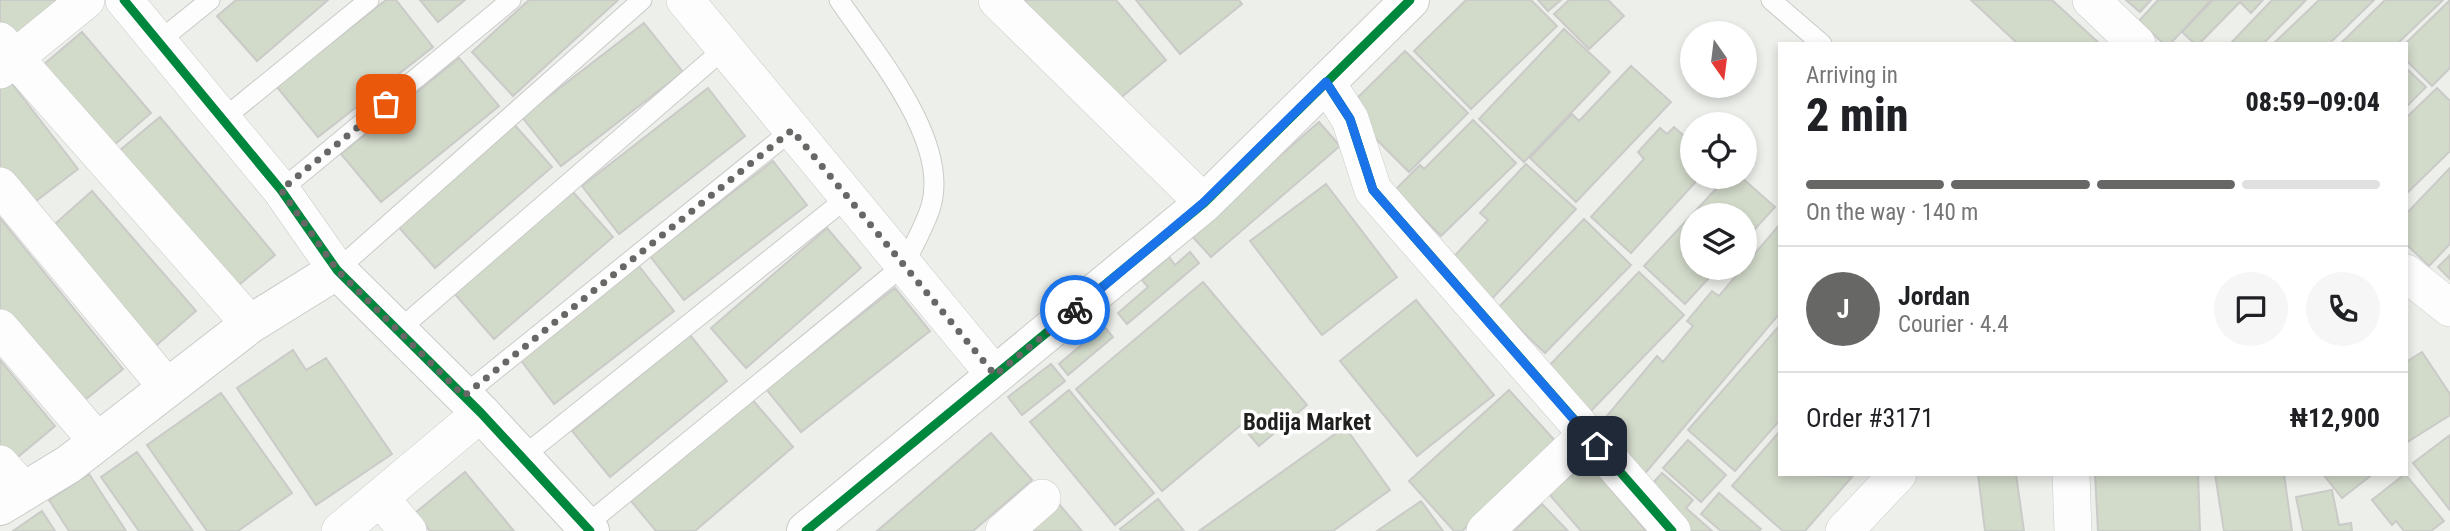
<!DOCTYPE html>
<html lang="en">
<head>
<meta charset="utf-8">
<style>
	body { margin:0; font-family:"Roboto Condensed",sans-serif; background:#f6f6f6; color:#202124; height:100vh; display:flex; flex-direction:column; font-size:26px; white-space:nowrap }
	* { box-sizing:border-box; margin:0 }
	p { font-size:23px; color:#757577 }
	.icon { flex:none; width:38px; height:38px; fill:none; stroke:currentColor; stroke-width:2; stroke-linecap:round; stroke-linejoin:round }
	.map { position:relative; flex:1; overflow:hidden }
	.sheet { position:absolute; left:1778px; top:42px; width:630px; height:434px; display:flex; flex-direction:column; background:#fff; border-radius:0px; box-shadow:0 4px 10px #0003 }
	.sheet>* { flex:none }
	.needle { width:46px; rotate:166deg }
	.buttons { position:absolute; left:1680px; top:21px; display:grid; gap:14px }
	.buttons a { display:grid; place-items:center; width:77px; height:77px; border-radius:50%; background:#fff; box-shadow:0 4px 10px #0003; font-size:35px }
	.pin { position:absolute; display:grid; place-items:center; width:60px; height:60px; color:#fff; margin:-30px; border-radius:14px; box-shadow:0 4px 10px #0006 }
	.courier { position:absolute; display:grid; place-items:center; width:70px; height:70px; margin:-35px; border:5px solid #1a73e8; border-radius:50%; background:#fff; color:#222; box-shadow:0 2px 9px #0007 }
	.summary em { font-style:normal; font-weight:800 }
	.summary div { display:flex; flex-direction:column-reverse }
	.summary { display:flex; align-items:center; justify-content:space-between; height:119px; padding:0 28px }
	h1 { font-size:46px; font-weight:800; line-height:52px }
	.bar { display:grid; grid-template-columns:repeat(4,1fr); gap:10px 7px; align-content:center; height:84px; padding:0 28px }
	.bar i { height:9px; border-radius:5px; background:#e0e0e0 }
	.bar .on { background:#676866 }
	.bar p { grid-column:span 4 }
	.line { display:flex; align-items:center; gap:18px; padding:0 28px; border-top:2px solid #e0e0e0 }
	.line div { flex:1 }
	.round { display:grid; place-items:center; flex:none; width:74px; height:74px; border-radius:37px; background:#f6f6f6 }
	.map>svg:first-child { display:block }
	.building { fill:#d2daca; stroke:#cacbc8; stroke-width:2 }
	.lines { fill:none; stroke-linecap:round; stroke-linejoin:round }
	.lane-casing { stroke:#c9cbc8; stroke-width:21 }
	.street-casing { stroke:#c9cbc8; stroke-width:38 }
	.secondary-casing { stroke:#c9cbc8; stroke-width:40 }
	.lane { stroke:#fcfdfc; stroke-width:19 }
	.street { stroke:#fcfdfc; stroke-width:37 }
	.secondary { stroke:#fcfdfc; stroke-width:38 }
	.cycleway-casing { stroke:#fff; stroke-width:13 }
	.cycleway { stroke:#00873e; stroke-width:9 }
	.done { stroke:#676866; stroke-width:7; stroke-dasharray:0 12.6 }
	.route { stroke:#1a73e8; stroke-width:9 }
	.labels { text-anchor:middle; stroke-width:7; stroke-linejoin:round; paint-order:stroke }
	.neighbourhood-label { font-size:23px; font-weight:bold; fill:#1f201e; stroke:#fff }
</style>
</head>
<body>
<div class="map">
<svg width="2450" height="531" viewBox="0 0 2450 531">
	<rect width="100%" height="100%" fill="#edefeb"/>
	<path class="building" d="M0,0H59L9,47L0,37Z
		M236,0H328L257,61L217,16Z
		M386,0H396L433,47L318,137L276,86Z
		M420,0H465L438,22Z
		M529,0H618L513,96L472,52Z
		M1024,0H1116L1166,60L1112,105Z
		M1136,0H1239L1242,4L1180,54Z
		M1466,0H1531L1557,26L1471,109L1414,51Z
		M1538,0H1561L1548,11Z
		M1569,0H1608L1624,16L1589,49L1554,14Z
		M1971,0H2052L2100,44H2018Z
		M2126,0H2151L2140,12Z
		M2158,0H2211L2170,44H2164L2139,21Z
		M2213,0H2263L2251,13L2240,2L2199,44H2195L2182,32Z
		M2272,0H2306L2263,44H2230Z
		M2319,0H2374L2329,44H2273Z
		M2385,0H2443L2397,44H2340Z
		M2450,0V68L2432,86L2406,60L2405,44Z
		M644,23L683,72L561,166L522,117Z
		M1564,29L1610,72L1524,162L1479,119Z
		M82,32L151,113L106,152L37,70Z
		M1405,51L1468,113L1409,172L1346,109Z
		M459,58L499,106L381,202L341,154Z
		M1631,66L1671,102L1576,202L1530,158L1572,114L1579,121Z
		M2406,68L2426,87L2406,107Z
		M10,81L78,169L28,207L0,171V89Z
		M708,88L745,136L619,234L582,186Z
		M2437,88L2450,101V151L2406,194V118Z
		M160,117L275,255L228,294L113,156Z
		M1473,120L1516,163L1441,236L1395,190L1420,165L1424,169Z
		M512,122L552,167L435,268L396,224Z
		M1319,122L1340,146L1211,257L1190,234Z
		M1674,127L1692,143V177H1700L1631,253L1591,217L1644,159L1638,152L1660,128L1667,134Z
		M773,161L807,205L684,300L650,256Z
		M1526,164L1576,209L1488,303L1446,265L1488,220L1480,213Z
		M2450,168V244L2429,266L2406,244V214Z
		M1727,177H1741L1775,207L1745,240V215H1692V268H1718L1685,304L1644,266Z
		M1326,184L1397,277L1322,335L1250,241Z
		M92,191L196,311L151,350L47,231Z
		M573,192L613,237L494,339L454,293Z
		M0,218L123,369L75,408L0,315Z
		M1584,219L1631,265L1545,353L1498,308Z
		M1780,224V313L1642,477L1591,435L1657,356L1663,362L1693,326L1687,321L1712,291L1719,296Z
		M827,228L861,268L746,368L711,328Z
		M1190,252L1199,263L1127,324L1118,313L1148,287L1142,280L1169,257L1175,265Z
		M2450,255V279L2438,267Z
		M639,266L674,311L554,404L520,359Z
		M1639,272L1684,315L1588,414L1544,371Z
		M1203,282L1307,405L1259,446L1241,425L1162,491L1076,389Z
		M895,288L930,331L801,432L766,389Z
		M1416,300L1494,395L1417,456L1340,361Z
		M1780,325V420L1735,471L1688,430Z
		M1104,326L1113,337L1068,375L1059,364Z
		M690,335L727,381L610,477L572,431Z
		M293,350L306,370L326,358L392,454L316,505L237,388Z
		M2422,352L2450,394V415L2406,443V362Z
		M0,360L55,426L6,467L0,459Z
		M1051,364L1065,381L1022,415L1008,397Z
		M1069,390L1154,493L1115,525L1030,422Z
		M1509,390L1558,444L1462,531H1454L1409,481Z
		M221,393L292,493L238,531H207L147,445Z
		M751,398L793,447L695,531H656L631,501Z
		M1345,427L1390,490L1333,531H1199Z
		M1780,431V474L1852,477L1805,531H1783L1732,486Z
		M991,433L1032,480L973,531H877Z
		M2450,435V510L2413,463Z
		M1688,440L1726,475L1701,502L1663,468Z
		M137,452L193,531H139L101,477Z
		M1588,462L1646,531H1581L1549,494Z
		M465,472L514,531H430L415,513Z
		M1662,473L1693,500L1686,508L1712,531H1684L1642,495Z
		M89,474L126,531H69L49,500Z
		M1978,474H2016L2024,531H1985Z
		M2095,474H2198L2200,531H2098Z
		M2215,474H2284L2292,531H2224Z
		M2323,474H2373L2342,498Z
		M2405,474L2444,521L2431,531H2404L2396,521L2392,525L2372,500Z
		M2332,490L2339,525L2351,523L2352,531H2303L2296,497Z
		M1719,493L1761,529L1759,531H1721L1701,514Z
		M1158,499L1184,531H1122L1120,529Z
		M1421,501L1443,531H1377Z
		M1058,503L1082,531H1025Z
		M1542,504L1568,531H1514Z
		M42,511L55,531H13Z"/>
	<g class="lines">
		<g class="lane-casing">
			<path id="lane" d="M1771,0L1822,44
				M158,42L210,0
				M223,119L369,0
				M281,190L511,0
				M337,270L642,0
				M400,329L725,48
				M464,395L792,130
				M521,458L848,197
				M585,526L904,265C913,246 925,226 931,206C950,140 874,52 839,0"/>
		</g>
		<g class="street-casing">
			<path id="street" d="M124,0L281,190L337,270
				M685,0L995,375
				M997,0L1204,203
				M2091,0L2137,44
				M0,41L250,324
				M0,70L86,0
				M1326,82L1350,119L1373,190L1672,531
				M0,186L167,387
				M2406,273L2450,308
				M0,328L98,442
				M0,464L24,491
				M2071,474L2073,531
				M380,498L408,531
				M340,531L481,413
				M1004,531L1042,498
				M1485,531L1587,434
				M1844,531L1898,474"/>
		</g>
		<g class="secondary-casing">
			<path id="secondary" d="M0,506L69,464L250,324L337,270L481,413L590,531
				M806,531L1204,203L1410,0"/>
		</g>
		<use href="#lane" class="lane"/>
		<use href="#street" class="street"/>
		<use href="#secondary" class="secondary"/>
		<g class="cycleway-casing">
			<path id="cycleway" d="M124,0L281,190L337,270L481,413L590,531
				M1326,82L1350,119L1373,190L1672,531
				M806,531L1204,203L1410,0"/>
		</g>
		<use href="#cycleway" class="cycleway"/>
	</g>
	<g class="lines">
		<path class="done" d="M386,104L281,190L337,270L464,396L792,130L995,375L1075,310"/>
		<path class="route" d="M1075,310L1203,203L1326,82L1350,119L1373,190L1597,446"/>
	</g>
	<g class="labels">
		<g class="neighbourhood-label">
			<text x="1307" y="430">Bodija Market</text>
		</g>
	</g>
</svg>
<div class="buttons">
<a><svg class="needle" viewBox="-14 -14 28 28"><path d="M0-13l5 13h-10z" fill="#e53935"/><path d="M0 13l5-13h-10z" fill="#757577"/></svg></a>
<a><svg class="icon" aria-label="locate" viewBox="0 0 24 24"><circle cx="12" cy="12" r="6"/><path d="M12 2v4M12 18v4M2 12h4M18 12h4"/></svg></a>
<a><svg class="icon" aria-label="layers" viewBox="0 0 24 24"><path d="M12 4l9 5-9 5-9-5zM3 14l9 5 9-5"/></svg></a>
</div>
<div class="pin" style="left:386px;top:104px;background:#ea580c"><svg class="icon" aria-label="bag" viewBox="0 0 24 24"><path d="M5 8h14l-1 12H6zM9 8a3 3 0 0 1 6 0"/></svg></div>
<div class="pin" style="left:1597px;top:446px;background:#1f2937"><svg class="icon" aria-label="home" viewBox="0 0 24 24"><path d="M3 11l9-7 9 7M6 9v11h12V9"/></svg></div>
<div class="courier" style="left:1075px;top:310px"><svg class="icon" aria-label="bike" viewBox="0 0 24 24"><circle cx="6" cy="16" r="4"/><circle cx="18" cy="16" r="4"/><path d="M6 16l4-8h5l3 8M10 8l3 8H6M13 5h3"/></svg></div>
<section class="sheet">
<div class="summary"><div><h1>2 min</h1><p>Arriving in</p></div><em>08:59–09:04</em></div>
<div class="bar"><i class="on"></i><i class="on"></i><i class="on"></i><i></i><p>On the way · 140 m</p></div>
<div class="line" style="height:126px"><b class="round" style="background:#676866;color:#fff">J</b><div><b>Jordan</b><p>Courier · 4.4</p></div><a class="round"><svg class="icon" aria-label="chat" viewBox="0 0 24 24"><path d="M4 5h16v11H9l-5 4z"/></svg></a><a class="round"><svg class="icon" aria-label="phone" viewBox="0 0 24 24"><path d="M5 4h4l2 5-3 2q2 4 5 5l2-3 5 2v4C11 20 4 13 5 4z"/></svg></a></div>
<div class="line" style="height:91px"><div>Order #3171</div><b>₦12,900</b></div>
</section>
</div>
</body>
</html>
